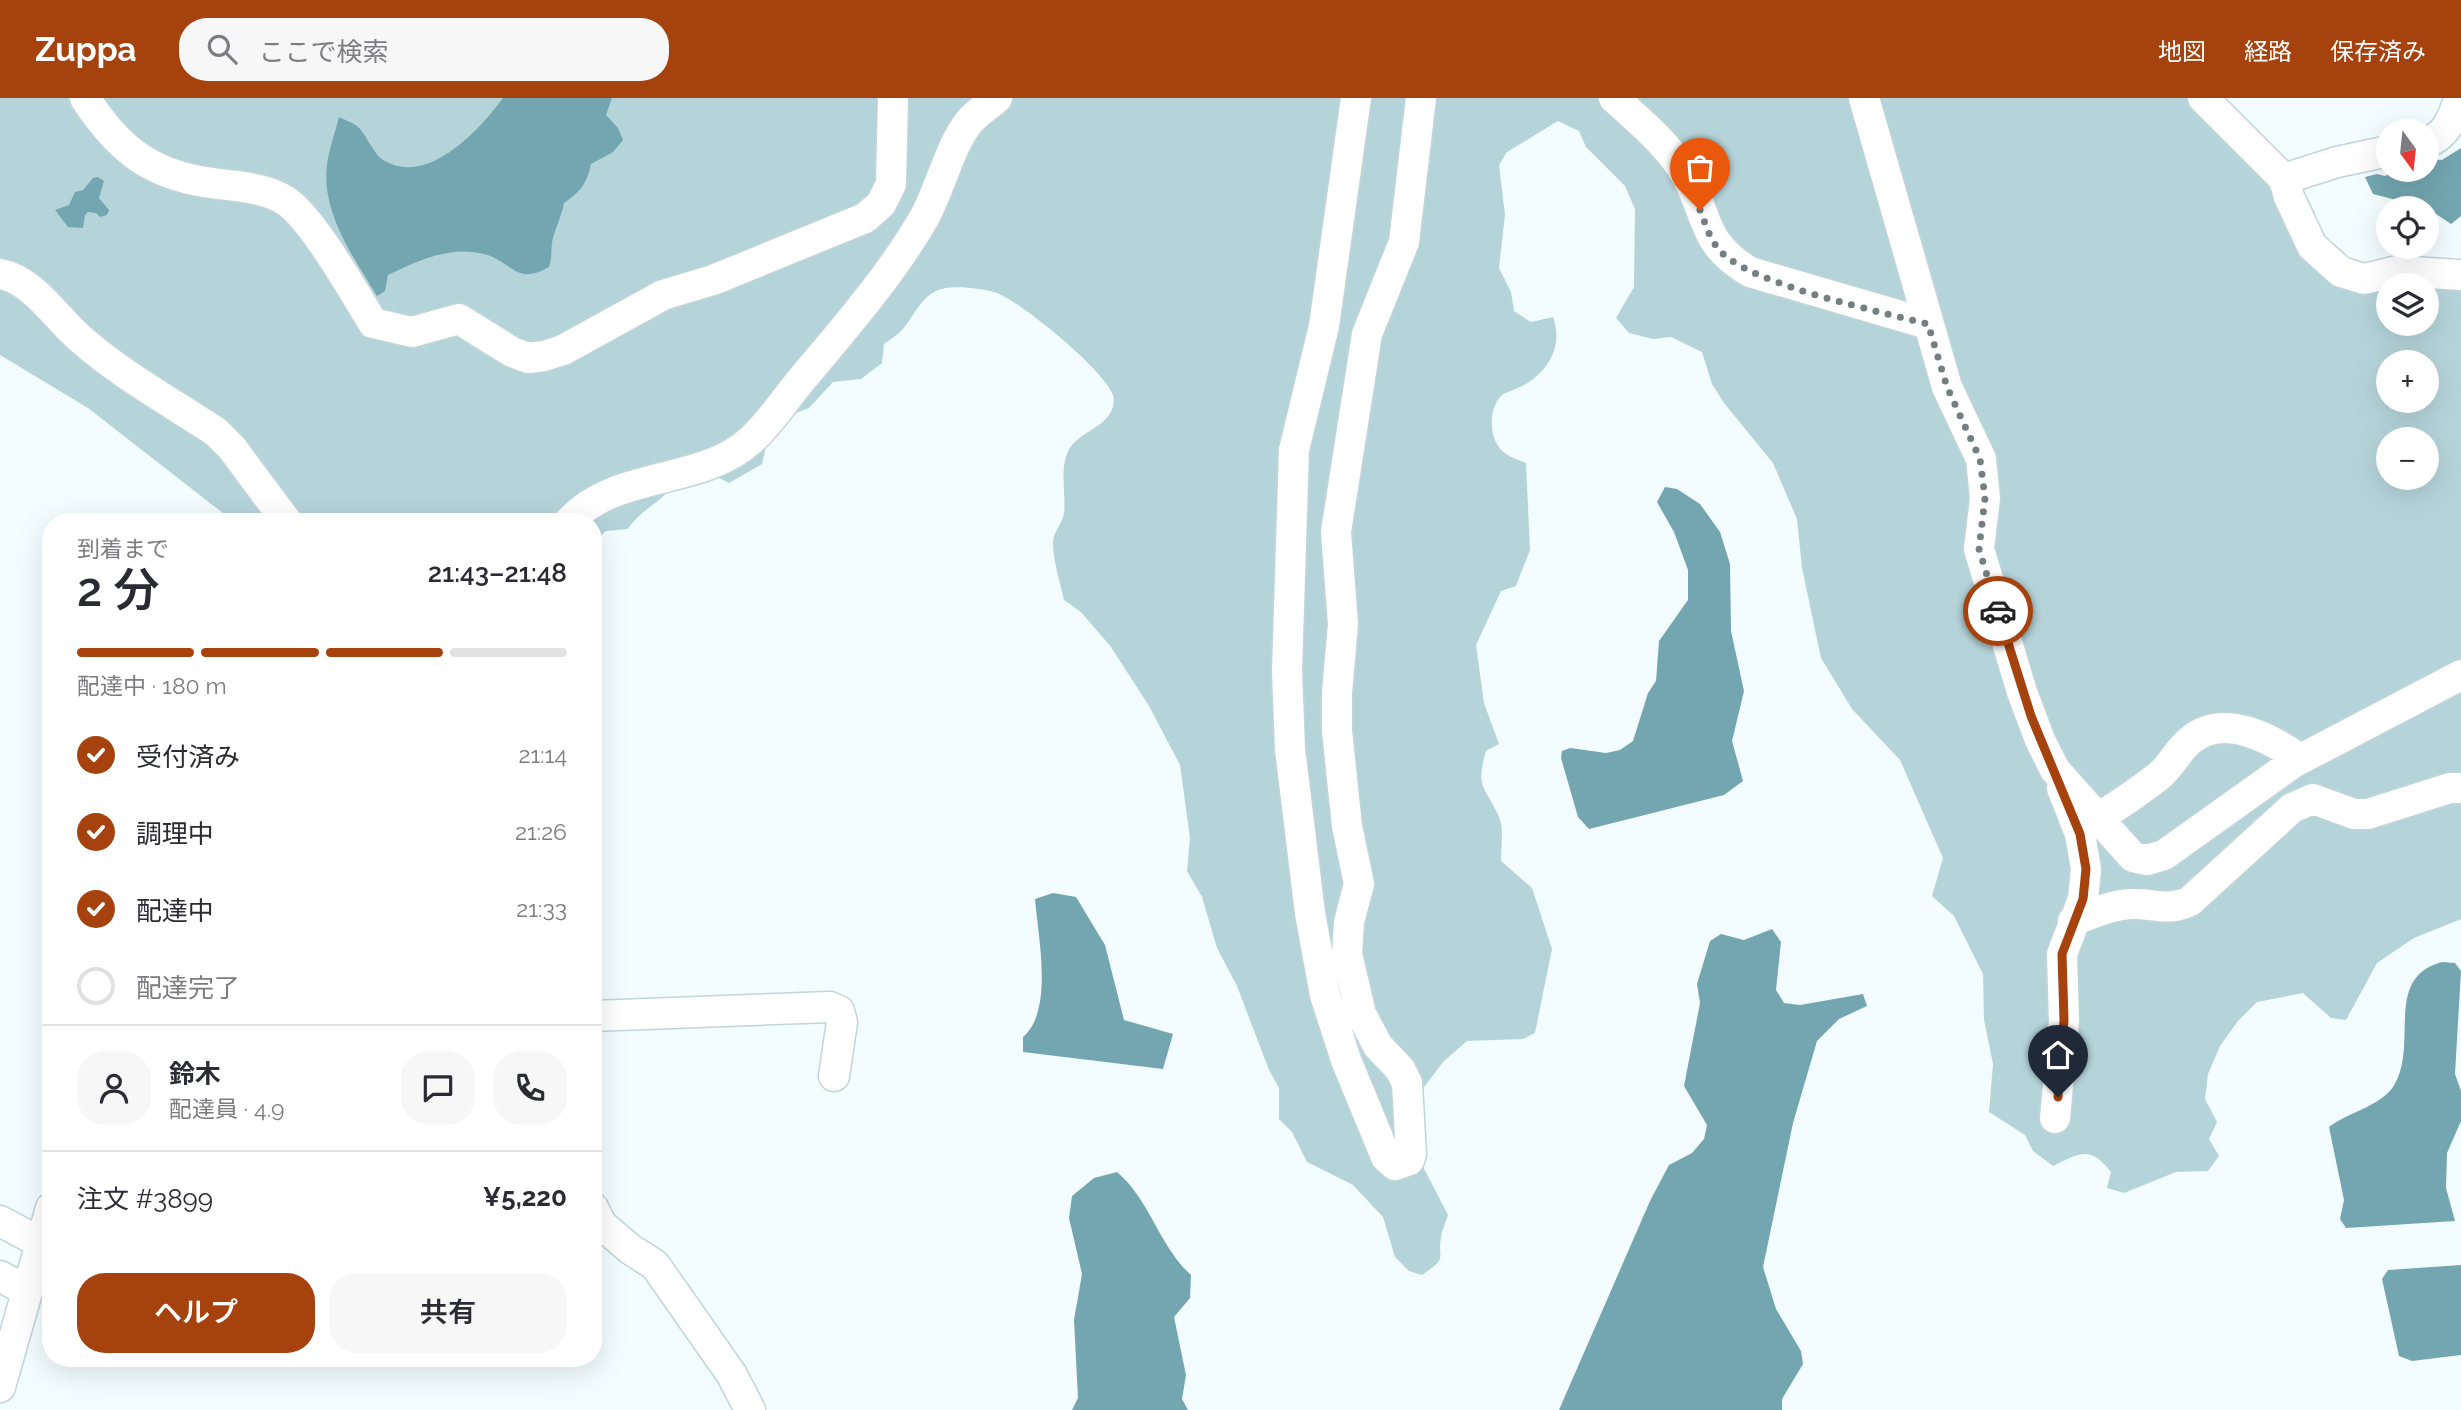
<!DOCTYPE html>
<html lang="ja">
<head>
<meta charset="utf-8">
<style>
	body { margin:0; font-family:Raleway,"Noto Sans JP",sans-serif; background:#f7f7f7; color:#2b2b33; height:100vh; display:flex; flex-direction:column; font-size:26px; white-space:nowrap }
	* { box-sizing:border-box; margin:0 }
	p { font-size:23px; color:#7c7c81 }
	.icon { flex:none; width:38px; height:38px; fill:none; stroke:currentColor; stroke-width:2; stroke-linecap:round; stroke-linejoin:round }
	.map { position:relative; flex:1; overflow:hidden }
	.details { position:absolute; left:42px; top:415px; width:560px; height:854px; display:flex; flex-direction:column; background:#fff; border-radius:28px; box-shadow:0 7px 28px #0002 }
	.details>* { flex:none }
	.needle { width:46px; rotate:165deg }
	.buttons { position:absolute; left:2376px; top:21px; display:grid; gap:14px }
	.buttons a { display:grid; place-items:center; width:63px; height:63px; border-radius:50%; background:#fff; box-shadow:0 7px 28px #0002; font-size:35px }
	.pin { position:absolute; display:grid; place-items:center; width:60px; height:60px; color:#fff; margin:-72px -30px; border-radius:50% 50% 50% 0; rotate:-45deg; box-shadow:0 0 7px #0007 }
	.pin .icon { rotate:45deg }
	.courier { position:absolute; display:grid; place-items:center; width:70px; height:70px; margin:-35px; border:5px solid #a6420d; border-radius:50%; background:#fff; color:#222; box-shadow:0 2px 9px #0007 }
	.overview em { font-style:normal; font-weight:600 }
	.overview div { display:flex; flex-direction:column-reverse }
	.overview { display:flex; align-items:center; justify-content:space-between; height:119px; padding:0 35px }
	h1 { font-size:46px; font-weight:600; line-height:52px }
	.bar { display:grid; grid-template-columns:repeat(4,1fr); gap:10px 7px; align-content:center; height:84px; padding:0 35px }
	.bar i { height:9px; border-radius:5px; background:#e1e1e2 }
	.bar .current { background:#a6420d }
	.bar p { grid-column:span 4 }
	.line { display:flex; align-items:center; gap:18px; padding:0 35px; border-top:2px solid #e1e1e2 }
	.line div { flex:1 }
	.round { display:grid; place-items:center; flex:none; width:74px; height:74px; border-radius:28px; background:#f7f7f7 }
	ol { padding:0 35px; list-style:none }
	li { display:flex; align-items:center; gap:21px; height:77px }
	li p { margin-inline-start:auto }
	li .icon { padding:7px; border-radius:50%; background:#a6420d; color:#fff; stroke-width:4 }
	li:last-child { color:#7c7c81 }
	li i { width:38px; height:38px; border:4px solid #e1e1e2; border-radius:50% }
	.primary-button { display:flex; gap:14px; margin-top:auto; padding:14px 35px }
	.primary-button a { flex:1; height:80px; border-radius:28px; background:#a6420d; color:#fff; font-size:28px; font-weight:600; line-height:80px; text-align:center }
	.primary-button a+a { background:#f7f7f7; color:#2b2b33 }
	header { display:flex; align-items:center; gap:42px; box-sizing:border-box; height:98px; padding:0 35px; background:#a6420d; color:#fff }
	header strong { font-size:33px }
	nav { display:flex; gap:38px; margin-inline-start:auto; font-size:24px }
	.search { width:490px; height:63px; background:#f7f7f7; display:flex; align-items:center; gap:18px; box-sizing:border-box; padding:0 24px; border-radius:28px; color:#7c7c81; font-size:26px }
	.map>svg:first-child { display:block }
	.green { fill:#b5d4da; fill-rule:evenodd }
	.water { fill:#73a6b0 }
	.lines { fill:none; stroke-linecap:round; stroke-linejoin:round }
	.minor-casing { stroke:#c0d5d9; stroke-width:33 }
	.minor { stroke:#fff; stroke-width:30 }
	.done { stroke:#757e80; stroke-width:7; stroke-dasharray:0 12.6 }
	.route { stroke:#a6420d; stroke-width:9 }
</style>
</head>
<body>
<header>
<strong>Zuppa</strong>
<div class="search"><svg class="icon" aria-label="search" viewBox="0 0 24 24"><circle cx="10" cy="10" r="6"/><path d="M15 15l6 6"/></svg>ここで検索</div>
<nav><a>地図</a><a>経路</a><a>保存済み</a></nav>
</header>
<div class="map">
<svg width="2461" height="1312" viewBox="0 0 2461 1312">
	<rect width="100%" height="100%" fill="#f3fcfe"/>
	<path class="green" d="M0,0H2218L2303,149L2389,188V226H2427V187H2461V821L2414,840L2377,865L2346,922L2331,920L2303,895L2257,904L2238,923L2220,948L2208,976L2205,1001L2217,1024L2209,1041L2219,1058L2208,1073L2176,1074L2124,1095L2107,1090L2111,1074C2090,1047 2080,1055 2053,1068L2033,1053L2025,1037L1989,1014L1993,966L1984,922L1983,876L1954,818L1932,798L1943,760L1900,662L1852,611L1821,560L1802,470L1797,421L1773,365L1724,305L1712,286L1702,254L1671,239L1653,241L1629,235L1616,220L1634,189L1635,111L1625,88L1586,49L1579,33L1558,23L1507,54L1499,67L1505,117L1499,170L1511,194L1514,213L1531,224L1553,219C1564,249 1547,276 1520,289C1515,292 1505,294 1501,298C1487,313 1489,345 1506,356C1512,360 1520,362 1526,365L1530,452L1516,488L1501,493L1476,547L1484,605L1499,646L1486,653C1475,692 1485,687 1499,719C1504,730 1501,750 1501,763L1532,790L1552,851L1535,935L1523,941L1467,943L1443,964L1418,997L1419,1061L1448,1117C1446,1124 1442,1132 1441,1139C1437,1163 1449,1159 1422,1177L1409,1173L1395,1159L1383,1119L1353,1087L1307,1064L1292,1034L1279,1021V990L1269,972L1237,888L1217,850L1202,799L1187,773L1190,740L1180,667L1149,608L1111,549L1081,514L1064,502C1060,484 1053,463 1053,444C1053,434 1063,425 1064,415C1066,397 1060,372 1067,356C1076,331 1112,332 1114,302C1116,281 1017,200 994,194C980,190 949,186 936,193C919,201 913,221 901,233C896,238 889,242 884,246L882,265L861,281L833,284L809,310L793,316L786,327L768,339L762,366L729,385L704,372L675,382C668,402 641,410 628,431L606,433L593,444V424L233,423L88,310L0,257ZM2389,264H2427V303H2389ZM2389,341H2427V380H2389Z"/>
	<path class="water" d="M503,0H612L606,17L618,30L623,42L613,54L591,66C587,86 580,94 564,105C562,118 553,135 552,145C551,154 552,160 549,169C516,188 513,164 484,156C451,147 417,163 388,177L385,193L377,198C354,160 321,114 327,67C329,51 335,35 339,19C345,22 354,25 358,29C368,38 373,57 385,63C429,88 480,31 503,0Z
		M2461,50V118L2451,126L2427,110L2373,96L2365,79L2377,76L2385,78L2398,72H2427V61L2442,62Z
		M98,79L104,83L99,100L109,112L107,117L100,119L96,115L88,114L85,117L83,130L68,129L55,112L69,107L75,94L83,92L93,80Z
		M1665,389L1677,391L1700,406L1720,434L1730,466L1731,533L1744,593L1732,643L1743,683L1724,697L1589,731L1578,719L1561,660L1562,653L1570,650L1606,655L1620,652L1633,643L1648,595L1656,583L1659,543L1688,502V472L1674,434L1657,404Z
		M1053,795L1076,799L1105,847L1124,922L1173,936L1163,971L1023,954V939C1054,913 1038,838 1035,801Z
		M1772,831L1781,844L1776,892L1784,905L1800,907L1863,896L1867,908L1839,921L1817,943L1793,1025L1763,1169L1776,1211L1801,1253L1803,1266L1782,1301V1312H1559L1650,1103L1669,1067L1692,1055L1704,1041L1707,1027L1684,988L1700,905L1697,886L1710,843L1721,836L1744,842Z
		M2442,864L2455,865L2461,873L2455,976L2461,993V1023L2447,1055L2446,1090L2455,1123L2346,1130L2340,1121L2344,1102L2329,1029C2347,1015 2380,1008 2393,989C2420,948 2382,880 2442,864Z
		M1117,1074C1150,1102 1159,1148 1191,1177L1190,1200L1174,1219L1186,1277L1182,1301L1188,1312H1072L1078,1300L1074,1222L1082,1176L1069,1120L1072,1098L1094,1080Z
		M2461,1167V1257L2412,1263L2399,1258L2382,1181L2388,1172Z"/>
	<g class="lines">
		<g class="minor-casing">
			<path id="minor" d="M85,0C120,54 154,79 219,86C239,88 268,91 286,103C313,121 355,196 373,225L412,234L459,221L512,254L528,260L544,258L563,252L663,197L713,182L865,120L881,106L891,86L893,0
				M1356,0L1324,228L1294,352L1287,573L1290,651L1310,815L1325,897L1346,962L1386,1059L1395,1067L1409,1062L1411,1056L1407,985L1400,971L1378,948L1361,916L1347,856L1349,824L1359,786L1347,728L1337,633V595L1343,526L1336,434L1367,236L1404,144L1421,0
				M1614,0C1637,21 1664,43 1681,69C1710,113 1697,143 1750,174L1928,226
				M1864,0L1947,289L1981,361L1985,400L1979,451L2022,594L2040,642L2055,672L2133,759L2147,762L2164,757L2293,665L2461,577
				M2203,0L2284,81L2289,99L2312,148L2341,174L2364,181L2397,173L2461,177
				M2427,44C2447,38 2453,18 2460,0
				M2284,81L2337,64L2389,53
				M0,176C29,181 51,212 71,232C111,271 169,303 216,334L232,350L287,424
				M569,424C615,372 701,388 751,342C770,325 785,301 802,281C843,232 892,176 924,120C940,92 949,49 969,24C976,15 988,8 997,0
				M2098,720C2119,707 2140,693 2160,677C2172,667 2179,650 2192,641C2225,615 2272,641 2300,661
				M2073,823C2092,816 2111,807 2131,806C2153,805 2169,814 2190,803L2292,710L2313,701L2354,716H2368L2450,690H2461
				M593,918L830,909L839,913L842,924L834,978
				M2055,1020L2064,922L2062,856L2083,801L2086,771L2080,736L2062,690
				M593,1110L601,1126L630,1151L655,1167L732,1277L750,1312
				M0,1123L41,1145
				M0,1178L27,1193
				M0,1289L51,1110"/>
		</g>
		<use href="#minor" class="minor"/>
	</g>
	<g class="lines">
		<path class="done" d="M1700,112C1706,127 1710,143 1722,155C1757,188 1878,213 1928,226L1947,289L1980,361L1985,400L1979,451L1998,513"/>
		<path class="route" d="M1998,513L2031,618L2080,736L2086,771L2083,801L2062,856L2064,922L2058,999"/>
	</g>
</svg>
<div class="buttons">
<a><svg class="needle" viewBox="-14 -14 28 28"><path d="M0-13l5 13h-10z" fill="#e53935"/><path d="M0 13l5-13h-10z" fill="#7c7c81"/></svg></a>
<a><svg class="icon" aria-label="locate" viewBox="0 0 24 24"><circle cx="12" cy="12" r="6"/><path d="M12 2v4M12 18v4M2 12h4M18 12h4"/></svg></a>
<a><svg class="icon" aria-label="layers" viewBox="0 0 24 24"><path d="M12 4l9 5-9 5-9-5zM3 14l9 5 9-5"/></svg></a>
<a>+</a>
<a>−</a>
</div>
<div class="pin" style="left:1700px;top:112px;background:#ea580c"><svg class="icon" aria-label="bag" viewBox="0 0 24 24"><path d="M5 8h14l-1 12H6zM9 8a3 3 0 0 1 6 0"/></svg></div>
<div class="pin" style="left:2058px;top:999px;background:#1f2937"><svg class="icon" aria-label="home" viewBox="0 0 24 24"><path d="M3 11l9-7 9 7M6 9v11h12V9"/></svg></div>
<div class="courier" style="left:1998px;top:513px"><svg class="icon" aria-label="car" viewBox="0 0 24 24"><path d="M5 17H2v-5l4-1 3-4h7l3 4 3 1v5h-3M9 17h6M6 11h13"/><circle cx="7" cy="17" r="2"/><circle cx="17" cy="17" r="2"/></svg></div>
<section class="details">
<div class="overview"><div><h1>2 分</h1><p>到着まで</p></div><em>21:43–21:48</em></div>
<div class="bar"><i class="current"></i><i class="current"></i><i class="current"></i><i></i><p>配達中 · 180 m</p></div>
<ol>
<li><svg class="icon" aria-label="check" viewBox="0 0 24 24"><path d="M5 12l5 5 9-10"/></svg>受付済み<p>21:14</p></li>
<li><svg class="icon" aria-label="check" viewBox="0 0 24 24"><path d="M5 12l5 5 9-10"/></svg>調理中<p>21:26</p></li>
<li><svg class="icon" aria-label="check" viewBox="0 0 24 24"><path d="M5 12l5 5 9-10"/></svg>配達中<p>21:33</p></li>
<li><i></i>配達完了</li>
</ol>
<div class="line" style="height:126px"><a class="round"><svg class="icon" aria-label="person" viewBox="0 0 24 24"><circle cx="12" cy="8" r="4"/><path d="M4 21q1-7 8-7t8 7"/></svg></a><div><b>鈴木</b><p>配達員 · 4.9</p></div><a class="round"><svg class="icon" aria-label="chat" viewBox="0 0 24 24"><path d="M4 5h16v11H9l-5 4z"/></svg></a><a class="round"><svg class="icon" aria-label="phone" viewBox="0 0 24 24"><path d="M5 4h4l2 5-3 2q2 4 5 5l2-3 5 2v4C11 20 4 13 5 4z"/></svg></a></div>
<div class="line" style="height:91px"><div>注文 #3899</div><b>¥5,220</b></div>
<div class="primary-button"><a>ヘルプ</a><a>共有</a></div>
</section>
</div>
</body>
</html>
